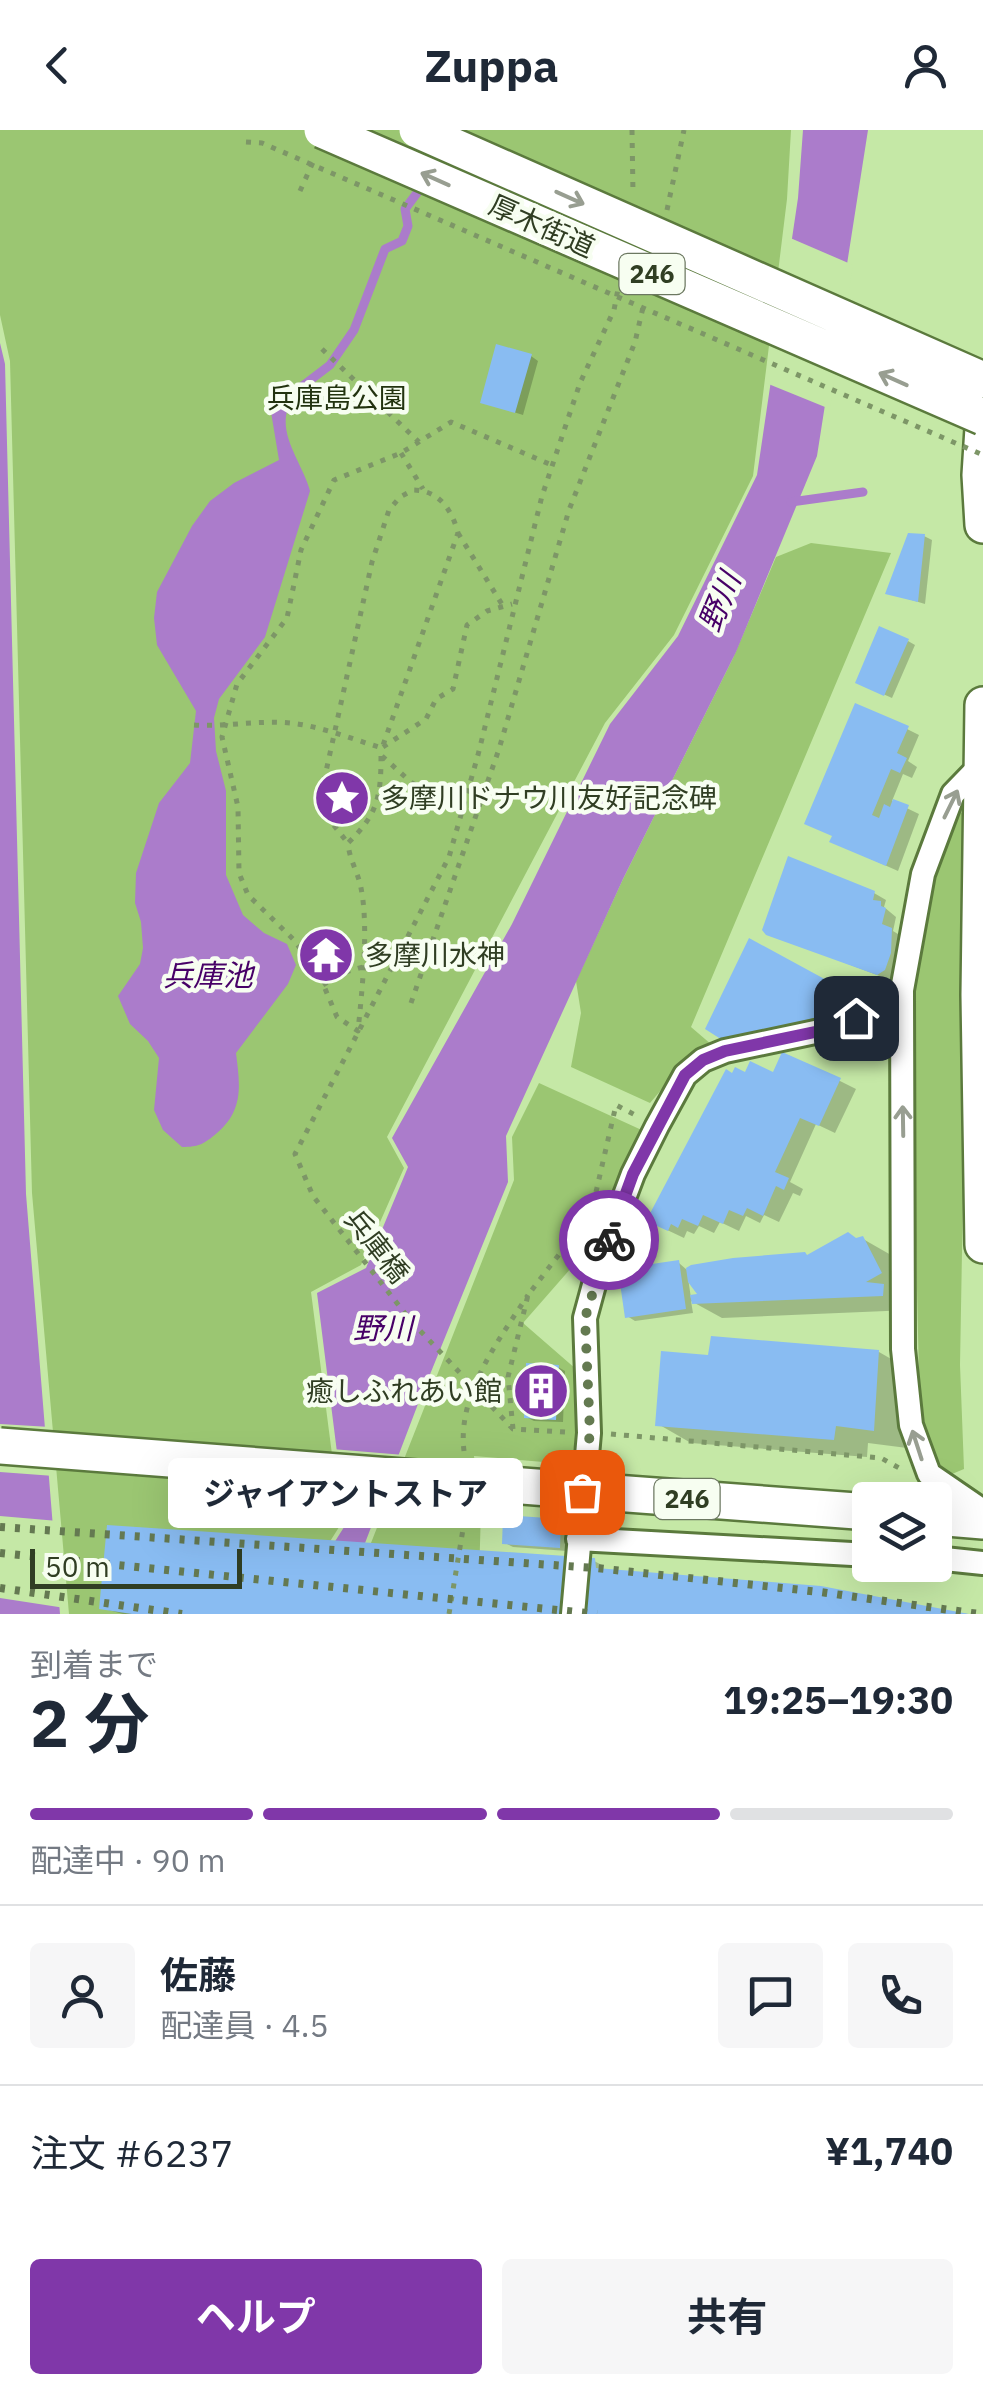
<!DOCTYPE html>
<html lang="ja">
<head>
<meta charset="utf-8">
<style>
	body { margin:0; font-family:"IBM Plex Sans","Noto Sans JP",sans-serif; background:#f6f6f7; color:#1f2937; height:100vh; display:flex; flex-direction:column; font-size:38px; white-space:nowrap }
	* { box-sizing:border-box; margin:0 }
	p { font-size:32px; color:#747a83 }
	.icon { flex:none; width:55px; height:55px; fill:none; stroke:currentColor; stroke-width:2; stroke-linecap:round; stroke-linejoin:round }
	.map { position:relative; height:1484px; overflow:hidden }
	.sheet { display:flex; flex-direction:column; background:#fff; flex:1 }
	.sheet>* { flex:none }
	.buttons { position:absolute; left:852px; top:1352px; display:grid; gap:20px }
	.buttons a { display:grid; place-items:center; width:100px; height:100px; border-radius:10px; background:#fff; box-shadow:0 10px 40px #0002; font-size:50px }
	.scale { position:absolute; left:30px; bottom:25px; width:212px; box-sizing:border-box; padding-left:10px; border:5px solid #303e23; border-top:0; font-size:28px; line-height:35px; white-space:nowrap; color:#303e23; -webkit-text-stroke:8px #f7fef1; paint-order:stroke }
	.pin { position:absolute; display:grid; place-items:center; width:85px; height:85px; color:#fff; margin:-42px; border-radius:20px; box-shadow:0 5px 15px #0006 }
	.courier { position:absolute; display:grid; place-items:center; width:100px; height:100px; margin:-50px; border:8px solid #8037a9; border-radius:50%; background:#fff; color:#222; box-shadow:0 2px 12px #0007 }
	.bubble { position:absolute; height:70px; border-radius:10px; background:#fff; box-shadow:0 10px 40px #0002; font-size:32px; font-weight:700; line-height:70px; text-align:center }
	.overview em { font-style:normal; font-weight:700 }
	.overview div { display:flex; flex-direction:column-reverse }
	.overview { display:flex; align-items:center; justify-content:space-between; height:170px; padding:0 30px }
	h1 { font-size:65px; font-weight:700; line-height:75px }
	.bar { display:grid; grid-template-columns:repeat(4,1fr); gap:15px 10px; align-content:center; height:120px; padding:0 30px }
	.bar i { height:12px; border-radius:8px; background:#e0e1e3 }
	.bar .on { background:#8037a9 }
	.bar p { grid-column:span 4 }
	.line { display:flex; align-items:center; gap:25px; padding:0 30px; border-top:2px solid #e0e1e3 }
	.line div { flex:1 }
	.round { display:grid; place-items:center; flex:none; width:105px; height:105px; border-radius:10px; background:#f6f6f7 }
	.button { display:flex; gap:20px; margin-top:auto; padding:20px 30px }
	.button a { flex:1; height:115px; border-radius:10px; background:#8037a9; color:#fff; font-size:40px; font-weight:700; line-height:115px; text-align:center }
	.button a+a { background:#f6f6f7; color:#1f2937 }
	header { display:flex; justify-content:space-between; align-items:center; height:130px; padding:0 30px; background:#fff; font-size:45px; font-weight:700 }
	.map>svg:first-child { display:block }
	.green { fill:#9bc672 }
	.water { fill:#ab7ccb }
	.pier { fill:#c5e8a6 }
	.shadow { fill:#0003; fill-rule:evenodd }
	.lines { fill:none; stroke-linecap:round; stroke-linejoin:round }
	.stream { stroke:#ab7ccb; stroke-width:9 }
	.building { fill:#89bcf2 }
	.minor-casing { stroke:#5b7a3d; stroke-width:28 }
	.primary-casing { stroke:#5b7a3d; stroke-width:40 }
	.trunk-casing { stroke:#5b7a3d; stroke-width:40 }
	.path { stroke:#7d9667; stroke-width:5; stroke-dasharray:5 8; stroke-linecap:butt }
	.minor { stroke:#fff; stroke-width:22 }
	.primary { stroke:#fff; stroke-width:35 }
	.trunk { stroke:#fff; stroke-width:35 }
	.rail { stroke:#647951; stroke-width:8; stroke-dasharray:5 10; stroke-linecap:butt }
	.trunk-bridge-casing { stroke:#5b7a3d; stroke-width:40; stroke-linecap:butt }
	.path-bridge { stroke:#7d9667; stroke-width:5; stroke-dasharray:5 8; stroke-linecap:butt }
	.trunk-bridge { stroke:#fff; stroke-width:35 }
	.oneway { stroke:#989e91 }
	.done { stroke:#647a51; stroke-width:10; stroke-dasharray:0 18 }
	.route { stroke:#8037a9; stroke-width:12 }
	.labels { text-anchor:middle; stroke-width:9; stroke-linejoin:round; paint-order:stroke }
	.shield { fill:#f7fef1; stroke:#6c7861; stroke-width:2.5 }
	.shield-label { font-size:25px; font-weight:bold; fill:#303e23 }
	.street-label { font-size:28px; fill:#303e23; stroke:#f7fef1 }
	.park-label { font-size:28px; fill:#22330f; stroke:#f7fef1 }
	.poi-label { font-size:28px; fill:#303e23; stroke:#f7fef1; text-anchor:start }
	.water-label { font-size:30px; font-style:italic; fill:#470167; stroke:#f7fef1 }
</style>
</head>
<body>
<header><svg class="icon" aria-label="back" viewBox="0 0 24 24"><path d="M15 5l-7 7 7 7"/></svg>Zuppa<svg class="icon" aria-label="person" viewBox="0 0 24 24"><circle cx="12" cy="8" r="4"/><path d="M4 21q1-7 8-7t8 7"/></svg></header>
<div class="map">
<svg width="983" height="1484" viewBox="0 0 983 1484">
	<rect width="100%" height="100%" fill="#c5e8a6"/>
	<path class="green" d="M0,0H791L787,69L753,346L674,505L605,593L387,1007L404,1038L361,1135L311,1162L341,1394L284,1484H69L32,1063L10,231L0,185Z
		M811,413L891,423L691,897L712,915L678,940L650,973L571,937L581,883L576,851L623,749L733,528L776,427Z
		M960,682L965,685V951L960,1235L964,1339L952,1344C930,1336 927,1314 920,1294L911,882L924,774Z
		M539,953L646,1002L614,1089L523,1193L584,1246L573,1324L567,1334L474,1326L481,1379L478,1484H343L514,1050L512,1007Z"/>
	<path class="water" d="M803,0H868L817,326L736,522L623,749L506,1006L508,1052L418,1274L338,1484H289L346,1394L317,1163L366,1138L408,1037L392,1008L512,794L610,594L678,506L757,345L798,68Z
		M0,213L5,234L26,1064L60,1484H0Z
		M278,264H292L301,274L288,278C278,306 303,334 310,361L265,507L219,569L214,588L216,621L226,661V745L243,785L264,803L287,814L296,835L288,854L236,923C240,955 244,980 217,1003C204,1014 199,1017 182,1017L163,1000L154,980L159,928L148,911L130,894L118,866L140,834L143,818L141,792L135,773L136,743L159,673L190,633L196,581L157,515L154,488L157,462L192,396L210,371L234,353L279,330L270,276Z"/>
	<path class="pier" d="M788,107L853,135L830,279L766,253Z
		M0,1294L50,1297L54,1346L0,1342Z
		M332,1319L404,1325L386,1372L337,1367Z
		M0,1386L58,1391L65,1478L0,1468Z"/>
	<path class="shadow" d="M531,226L538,231L523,285L483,272Z
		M924,406L932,410L925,474L888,463Z
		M908,511L915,515L892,568L865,556Z
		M907,599L919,605L908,631L917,637L912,648L903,644L892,671L919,684L898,741L844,717Z
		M874,763L886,770L884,777L896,787L893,801L903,807L897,846L890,850L767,803Z
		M750,812L841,861L832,892L741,918Z
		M788,925L856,959L835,1003L816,994L790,1052L803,1059L800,1066L793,1063L779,1092L764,1085L760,1093L746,1086L739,1101L720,1092L714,1103L699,1096L694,1104L687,1101L684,1108L665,1099L746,946H774Z
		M863,1109L891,1125L908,1159L910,1180L722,1188L691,1171L693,1183L635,1191L627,1186L679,1133L687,1140L809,1127ZM688,1148L702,1166L691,1168Z
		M879,1222L912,1241L907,1318L868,1313L867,1327L691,1313L658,1294L710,1227Z
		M558,1237L565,1241L563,1292L534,1291L526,1287Z
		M561,1391L568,1396L567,1421L513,1417L505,1413Z
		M594,1431L602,1435V1441L968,1484H123L101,1478Z"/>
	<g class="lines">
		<path class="stream" d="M292,264L330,235L354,200L385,119L402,111L408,96L405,79L423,55
			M791,372L863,362"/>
	</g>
	<path class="building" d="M496,214L532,224L515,283L480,273Z
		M908,403L925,404L918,472L885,464Z
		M879,496L909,509L884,566L855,553Z
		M855,573L909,596L897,623L907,628L900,643L891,639L872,685L879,688L884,674L890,677L893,669L909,675L886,736L829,712L832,706L804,694Z
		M788,726L875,761L873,770L881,771V776L886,778L882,794L892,798L891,823L885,840L877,845L766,805L762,800Z
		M749,808L830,852L820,886L727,913L705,899Z
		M782,922L841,948L819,996L800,988L775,1042L789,1048L784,1060L776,1056L763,1086L747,1078L743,1086L729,1080L723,1094L703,1085L698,1096L682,1089L678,1098L671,1094L668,1101L646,1091L726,939L732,943L735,937L745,942L750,931L773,942Z
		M848,1102L856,1108L863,1106L882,1143L866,1152L884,1154L883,1166L692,1174L690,1165L697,1164L688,1152L686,1138L691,1135L733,1128L805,1122L807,1125Z
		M679,1130L686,1179L625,1188L618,1139Z
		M711,1206L879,1220L874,1301L836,1296L834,1310L655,1296L661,1221L708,1225Z
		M526,1233L559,1235L556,1290L524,1288Z
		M503,1385L561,1389L560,1418L502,1414Z
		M107,1395L595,1428L596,1438L821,1456L969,1484H132L99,1479Z"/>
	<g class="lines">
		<g class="minor-casing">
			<path id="minor" d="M980,636L953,664L923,744L902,860L903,1219L911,1295L929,1344L983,1381
				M578,1409L870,1425
				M935,1428L983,1433
				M573,1484L589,1303L585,1188L601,1129L633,1044L657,996L685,945L703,930L725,921L834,898L902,860"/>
		</g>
		<g class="primary-casing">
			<path id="primary" d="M983,298L980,345L983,395
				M983,575L979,865L983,1115"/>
		</g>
		<g class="trunk-casing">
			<path id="trunk" d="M601,1362L870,1382
				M935,1387L983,1391"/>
		</g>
		<path class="path" d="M632,0L633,64
			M300,61L314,30
			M667,80L684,0
			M322,219L419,312
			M401,323L423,359
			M458,403L503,476
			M194,595C226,597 258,590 290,593C320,596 352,609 382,618L458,403C452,380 439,360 413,360L400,367L389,380L372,432L325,646V684L347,712
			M383,617L426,589L436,569L453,559L467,495L487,481L512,474
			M381,626C381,666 378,684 348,713C349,729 358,742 361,758C369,797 362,861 358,901L337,887L318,842L293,809L248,765L239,743L238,677L222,607L237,554L287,488L301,420L334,350L401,323L451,292L554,336
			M382,626L412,653L462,681
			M323,855L342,843L363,837
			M411,873L499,619L569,380L635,212L644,173
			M596,1062L616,975L637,986
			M513,1299L508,1247L528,1165L590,1084
			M565,1302L513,1299L411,1191L313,1066L295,1024L449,727L478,625L542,366L580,253L614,180L618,159
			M611,1304L881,1328L901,1339
			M464,1321C457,1264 499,1210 528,1165
			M449,1484L466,1381"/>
		<use href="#minor" class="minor"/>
		<use href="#primary" class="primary"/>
		<use href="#trunk" class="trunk"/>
		<path class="rail" d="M0,1397L596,1438L820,1462L979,1484
			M0,1423L597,1484
			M0,1458L182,1484"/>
		<g class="trunk-bridge-casing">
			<path id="trunk-bridge" d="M322,0L983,287
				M417,0L983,250
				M0,1316L601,1362"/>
		</g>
		<path class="path-bridge" d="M246,12L262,13L983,325"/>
		<use href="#trunk-bridge" class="trunk-bridge"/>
	</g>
	<defs><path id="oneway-shaft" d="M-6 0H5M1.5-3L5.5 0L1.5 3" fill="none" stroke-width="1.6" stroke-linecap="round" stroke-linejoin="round" transform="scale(2.5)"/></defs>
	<g class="oneway">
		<use href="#oneway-shaft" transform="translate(435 49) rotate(-156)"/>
		<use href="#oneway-shaft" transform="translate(570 68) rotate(24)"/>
		<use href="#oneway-shaft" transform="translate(893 249) rotate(-156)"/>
		<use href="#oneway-shaft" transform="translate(951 674) rotate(-64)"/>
		<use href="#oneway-shaft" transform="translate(903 991) rotate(-91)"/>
		<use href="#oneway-shaft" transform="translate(917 1315) rotate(-108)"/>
	</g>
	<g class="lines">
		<path class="done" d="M582,1362L590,1303L585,1188L609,1110"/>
		<path class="route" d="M609,1110L633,1044L685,945L703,930L725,921L834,898L856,888"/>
	</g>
	<defs>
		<g id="sight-disc" transform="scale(2.875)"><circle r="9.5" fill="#8037a9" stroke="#f7fef1"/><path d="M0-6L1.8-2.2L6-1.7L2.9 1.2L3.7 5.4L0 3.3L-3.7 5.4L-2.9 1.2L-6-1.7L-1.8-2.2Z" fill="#fff"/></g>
		<g id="temple-disc" transform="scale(2.875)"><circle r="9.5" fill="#8037a9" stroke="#f7fef1"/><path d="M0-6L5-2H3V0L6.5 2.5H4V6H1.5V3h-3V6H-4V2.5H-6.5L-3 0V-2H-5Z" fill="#fff"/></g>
		<g id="building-disc" transform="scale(2.875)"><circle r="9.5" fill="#8037a9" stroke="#f7fef1"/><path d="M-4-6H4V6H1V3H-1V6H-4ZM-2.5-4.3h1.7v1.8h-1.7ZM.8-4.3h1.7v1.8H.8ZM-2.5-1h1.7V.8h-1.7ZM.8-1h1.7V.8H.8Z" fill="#fff"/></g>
	</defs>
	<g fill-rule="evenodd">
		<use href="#sight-disc" x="342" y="668"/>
		<use href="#temple-disc" x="326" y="825"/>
		<use href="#building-disc" x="541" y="1261"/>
	</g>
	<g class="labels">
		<g class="shield">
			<rect x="619.5" y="124" width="65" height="40" rx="8"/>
			<rect x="654.5" y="1349" width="65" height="40" rx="8"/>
		</g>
		<g class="shield-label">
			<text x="652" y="153">246</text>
			<text x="687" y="1378">246</text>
		</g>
		<g class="street-label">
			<text transform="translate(542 96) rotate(24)" y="10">厚木街道</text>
			<text transform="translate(377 1116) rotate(52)" y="10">兵庫橋</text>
		</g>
		<g class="park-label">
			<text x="337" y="278">兵庫島公園</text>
		</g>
		<g class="poi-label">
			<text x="381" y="678">多摩川ドナウ川友好記念碑</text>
			<text x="365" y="835">多摩川水神</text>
			<text x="502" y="1271" text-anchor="end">癒しふれあい館</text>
		</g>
		<g class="water-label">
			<text transform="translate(720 472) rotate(-67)" y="10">野川</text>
			<text x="208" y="856">兵庫池</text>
			<text x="383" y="1209">野川</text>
		</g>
	</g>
</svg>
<div class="buttons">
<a><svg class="icon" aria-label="layers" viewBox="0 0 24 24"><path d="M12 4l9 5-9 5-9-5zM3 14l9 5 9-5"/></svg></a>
</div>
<div class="scale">50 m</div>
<div class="pin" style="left:582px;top:1362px;background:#ea580c"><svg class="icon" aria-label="bag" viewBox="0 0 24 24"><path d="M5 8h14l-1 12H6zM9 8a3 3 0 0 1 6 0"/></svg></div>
<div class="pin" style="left:856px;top:888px;background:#1f2937"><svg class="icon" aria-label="home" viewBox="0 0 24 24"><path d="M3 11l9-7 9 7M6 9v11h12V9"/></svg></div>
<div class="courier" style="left:609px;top:1110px"><svg class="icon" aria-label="bike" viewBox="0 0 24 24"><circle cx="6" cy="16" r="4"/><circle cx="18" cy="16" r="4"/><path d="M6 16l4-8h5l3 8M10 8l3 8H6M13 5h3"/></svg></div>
<div class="bubble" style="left:168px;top:1328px;width:355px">ジャイアントストア</div>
</div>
<section class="sheet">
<div class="overview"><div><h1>2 分</h1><p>到着まで</p></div><em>19:25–19:30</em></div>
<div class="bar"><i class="on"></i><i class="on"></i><i class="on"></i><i></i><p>配達中 · 90 m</p></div>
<div class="line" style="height:180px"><a class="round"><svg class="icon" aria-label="person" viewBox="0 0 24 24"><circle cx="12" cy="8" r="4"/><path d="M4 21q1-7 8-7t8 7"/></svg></a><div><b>佐藤</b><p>配達員 · 4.5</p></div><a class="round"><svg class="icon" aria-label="chat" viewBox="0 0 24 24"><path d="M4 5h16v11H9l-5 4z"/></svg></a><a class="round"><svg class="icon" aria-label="phone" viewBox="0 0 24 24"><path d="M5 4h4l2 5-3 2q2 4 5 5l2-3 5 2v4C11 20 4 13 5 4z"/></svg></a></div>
<div class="line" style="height:130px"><div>注文 #6237</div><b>¥1,740</b></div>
<div class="button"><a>ヘルプ</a><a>共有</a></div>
</section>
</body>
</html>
